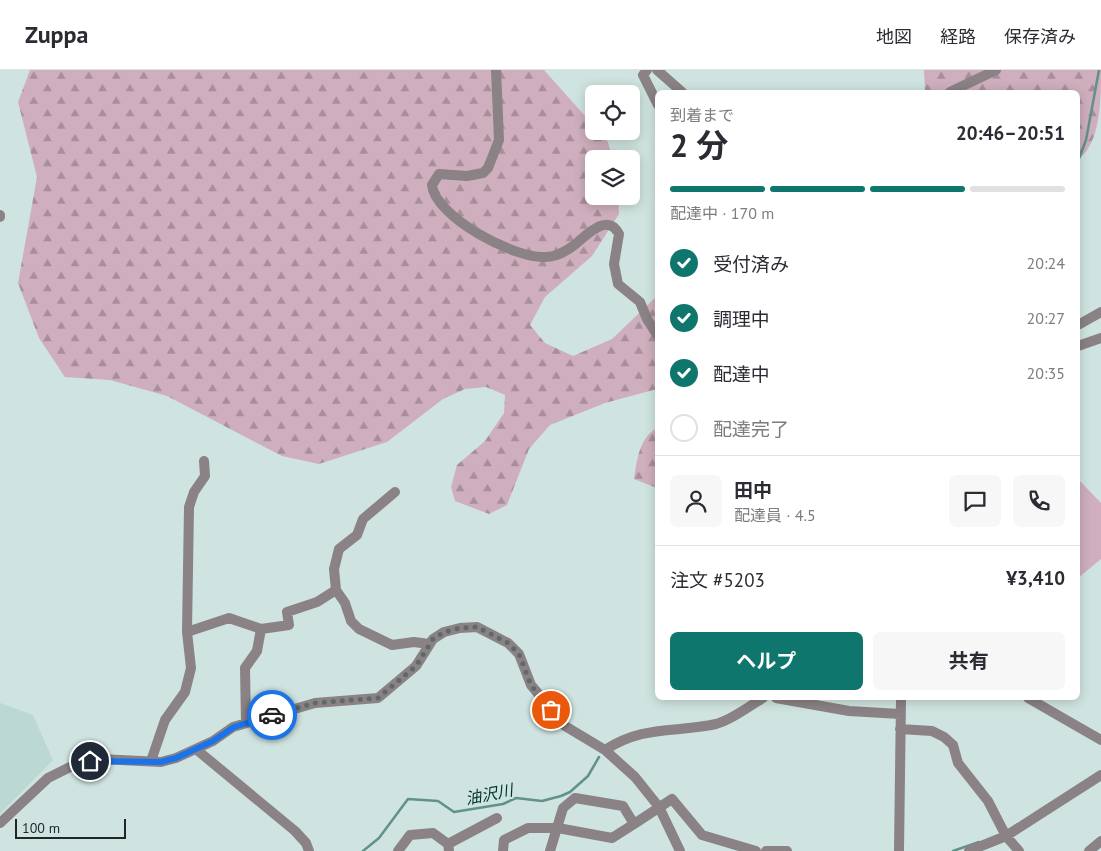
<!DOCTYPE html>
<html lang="ja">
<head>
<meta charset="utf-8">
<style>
	body { margin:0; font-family:"PT Sans","Noto Sans JP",sans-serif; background:#f7f7f7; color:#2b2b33; height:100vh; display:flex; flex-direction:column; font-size:19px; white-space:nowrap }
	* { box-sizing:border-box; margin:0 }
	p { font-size:16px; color:#7c7c81 }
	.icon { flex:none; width:28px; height:28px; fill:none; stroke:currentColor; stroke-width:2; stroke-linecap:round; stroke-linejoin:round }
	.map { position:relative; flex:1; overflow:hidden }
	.details { position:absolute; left:655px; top:20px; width:425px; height:610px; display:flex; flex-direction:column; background:#fff; border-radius:8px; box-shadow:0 2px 12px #0003 }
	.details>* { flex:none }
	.buttons { position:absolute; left:585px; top:15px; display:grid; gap:10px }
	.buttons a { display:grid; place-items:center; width:55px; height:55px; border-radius:8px; background:#fff; box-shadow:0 2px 12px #0003; font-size:25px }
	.scale { position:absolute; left:15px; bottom:12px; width:111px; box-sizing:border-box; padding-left:5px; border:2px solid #202827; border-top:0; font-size:14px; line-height:18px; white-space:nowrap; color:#202827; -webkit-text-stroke:4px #cfe4e0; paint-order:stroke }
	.pin { position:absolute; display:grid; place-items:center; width:42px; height:42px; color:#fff; margin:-21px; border:2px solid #fff; border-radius:50%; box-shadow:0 1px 5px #0007 }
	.courier { position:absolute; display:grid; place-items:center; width:50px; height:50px; margin:-25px; border:4px solid #1a73e8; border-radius:50%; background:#fff; color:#222; box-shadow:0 1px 6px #0007 }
	.overview em { font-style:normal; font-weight:700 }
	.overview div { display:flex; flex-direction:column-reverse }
	.overview { display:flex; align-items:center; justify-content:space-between; height:85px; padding:0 15px }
	h1 { font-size:32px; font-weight:700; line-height:38px }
	.bar { display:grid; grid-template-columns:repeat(4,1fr); gap:8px 5px; align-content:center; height:60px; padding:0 15px }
	.bar i { height:6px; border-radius:4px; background:#e1e1e2 }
	.bar .active { background:#0f766e }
	.bar p { grid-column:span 4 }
	.line { display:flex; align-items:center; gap:12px; padding:0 15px; border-top:1px solid #e1e1e2 }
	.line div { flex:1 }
	.round { display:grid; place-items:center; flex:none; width:52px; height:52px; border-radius:8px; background:#f7f7f7 }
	ol { padding:0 15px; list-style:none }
	li { display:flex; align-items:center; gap:15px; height:55px }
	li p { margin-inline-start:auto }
	li .icon { padding:5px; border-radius:50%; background:#0f766e; color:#fff; stroke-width:4 }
	li:last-child { color:#7c7c81 }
	li i { width:28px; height:28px; border:2px solid #e1e1e2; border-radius:50% }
	.primary-button { display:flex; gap:10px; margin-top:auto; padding:10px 15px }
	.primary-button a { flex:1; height:58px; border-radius:8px; background:#0f766e; color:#fff; font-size:20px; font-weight:700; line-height:58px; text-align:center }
	.primary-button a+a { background:#f7f7f7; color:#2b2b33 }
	header { display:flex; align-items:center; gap:30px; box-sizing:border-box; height:70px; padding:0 25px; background:#fff; border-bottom:1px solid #e1e1e2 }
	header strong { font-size:24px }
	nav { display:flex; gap:28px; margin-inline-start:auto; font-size:18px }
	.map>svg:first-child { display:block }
	.built { fill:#bbd8d2 }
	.green { fill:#cfafbd }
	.forest { fill:url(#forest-firs) }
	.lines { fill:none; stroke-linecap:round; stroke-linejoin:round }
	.stream { stroke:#61928a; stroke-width:2.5 }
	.minor { stroke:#8a8285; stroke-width:10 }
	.done { stroke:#5d6a68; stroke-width:5; stroke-dasharray:0 9 }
	.route { stroke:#1a73e8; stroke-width:6 }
	.labels { text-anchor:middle; stroke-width:4; stroke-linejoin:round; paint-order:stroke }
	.water-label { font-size:16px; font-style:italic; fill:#02342e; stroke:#cfe4e0 }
</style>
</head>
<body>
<header>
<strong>Zuppa</strong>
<nav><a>地図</a><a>経路</a><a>保存済み</a></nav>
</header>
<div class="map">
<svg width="1101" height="781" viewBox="0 0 1101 781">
	<defs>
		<pattern id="forest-firs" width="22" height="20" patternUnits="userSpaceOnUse" patternTransform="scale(1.25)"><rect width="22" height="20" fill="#cfafbd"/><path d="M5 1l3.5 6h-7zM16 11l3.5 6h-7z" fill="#a88e9a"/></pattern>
	</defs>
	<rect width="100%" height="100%" fill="#cfe4e0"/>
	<path class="built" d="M0,633L33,645L53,690L0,744Z"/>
	<path class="green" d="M1078,409L1101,433V489L1078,508Z"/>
	<path class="forest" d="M30,0H544L594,56V61H598L608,72L612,89H594V126H618L619,144L592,186L545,227L530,255L545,273L573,286L612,269L657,226V319L605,333L550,355L529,379L507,435L489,444L455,431L451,417L457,395L485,371L504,343L505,325L486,317L465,319L443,329L387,372L319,394L282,386L167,326L110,310L65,307L39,268L18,213L37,107L18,32Z
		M924,0H1101C1101,30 1101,72 1078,90V22H925Z
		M657,358V418L634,409C637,390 639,368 657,358Z"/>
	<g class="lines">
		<path class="stream" d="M1078,91L1086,70L1099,0
			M363,781L379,768L408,729L438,731L454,742L503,734L516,728L542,731L561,726L570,722L588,706L599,687
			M953,781L979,772"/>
		<path class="minor" d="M496,0L499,70L488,98L483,103L467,106L439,104L432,115C435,147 515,189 545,187C555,187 565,182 573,176C585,167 607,141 619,164L614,194L618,214L640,232L647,249L658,266
			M647,0L643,5L658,35
			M657,0L682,22
			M950,22L996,0
			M0,145V147
			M1078,255L1101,242
			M1078,276L1101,268
			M336,520L334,499L339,479L357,465L363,449L395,422
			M187,562L229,548L261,559L289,555L287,542L317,532L336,520L345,533L351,551L359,559L392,575L414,572L429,574
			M776,628L849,641L900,644
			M1028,628L1101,670
			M246,653L245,598L257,581L261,559
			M900,659L932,661L944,667L953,675L958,693L988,731L1006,766L1019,781
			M197,680L295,761L306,773L309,781
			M605,680C643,655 674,663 716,654C732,650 749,636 763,628
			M151,691L165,650L185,622L191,598L187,562L189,437L194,422L205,406L204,391
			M0,753L48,708L74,695L100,689L161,692L176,688L213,671L233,657L315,633L378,628L416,596L433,569L444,562L460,558L477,557L508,573L519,584L531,615L565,656L605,680L635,707L659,737L680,781
			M398,781L410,765L433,763L448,774
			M449,781L448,774L497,748
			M503,781L504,770L528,758H558L612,768L634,754
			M550,781L563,738L575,728L623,736L634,754L672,729L702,765L756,781
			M766,781H787
			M899,781L901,628
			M969,781L1006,766L1101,705
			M1089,781L1101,771"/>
	</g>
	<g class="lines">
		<path class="done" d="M272,645L315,633L378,628L416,596L433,569L444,562L460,558L477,557L508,573L519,584L531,615L551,640"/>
		<path class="route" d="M90,691L161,692L176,688L213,671L234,657L272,645"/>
	</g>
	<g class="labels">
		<g class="water-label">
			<text transform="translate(489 724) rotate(-11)" y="6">油沢川</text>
		</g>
	</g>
</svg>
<div class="buttons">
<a><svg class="icon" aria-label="locate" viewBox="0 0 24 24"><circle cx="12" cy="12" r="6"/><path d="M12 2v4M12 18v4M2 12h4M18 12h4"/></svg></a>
<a><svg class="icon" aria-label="layers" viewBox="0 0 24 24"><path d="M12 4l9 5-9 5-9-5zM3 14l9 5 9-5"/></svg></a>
</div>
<div class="scale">100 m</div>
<div class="pin" style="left:551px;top:640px;background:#ea580c"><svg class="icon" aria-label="bag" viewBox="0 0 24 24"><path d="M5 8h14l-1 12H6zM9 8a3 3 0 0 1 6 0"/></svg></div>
<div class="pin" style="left:90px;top:691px;background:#1f2937"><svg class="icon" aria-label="home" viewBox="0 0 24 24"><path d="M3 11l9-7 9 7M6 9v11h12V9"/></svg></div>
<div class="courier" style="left:272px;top:645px"><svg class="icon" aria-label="car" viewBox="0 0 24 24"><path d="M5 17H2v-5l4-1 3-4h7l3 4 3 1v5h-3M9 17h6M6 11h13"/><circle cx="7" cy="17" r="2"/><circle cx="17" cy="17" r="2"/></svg></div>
<section class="details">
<div class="overview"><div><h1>2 分</h1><p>到着まで</p></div><em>20:46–20:51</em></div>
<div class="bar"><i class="active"></i><i class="active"></i><i class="active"></i><i></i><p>配達中 · 170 m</p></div>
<ol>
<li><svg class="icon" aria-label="check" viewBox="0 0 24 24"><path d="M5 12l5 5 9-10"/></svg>受付済み<p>20:24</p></li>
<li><svg class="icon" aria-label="check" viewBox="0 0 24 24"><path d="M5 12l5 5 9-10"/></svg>調理中<p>20:27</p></li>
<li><svg class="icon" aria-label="check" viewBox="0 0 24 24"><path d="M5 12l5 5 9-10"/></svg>配達中<p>20:35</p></li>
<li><i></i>配達完了</li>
</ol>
<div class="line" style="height:90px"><a class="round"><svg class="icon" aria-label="person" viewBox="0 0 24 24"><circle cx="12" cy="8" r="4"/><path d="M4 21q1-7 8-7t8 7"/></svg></a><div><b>田中</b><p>配達員 · 4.5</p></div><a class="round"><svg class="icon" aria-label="chat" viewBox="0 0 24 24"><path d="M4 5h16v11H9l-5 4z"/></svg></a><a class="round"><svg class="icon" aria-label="phone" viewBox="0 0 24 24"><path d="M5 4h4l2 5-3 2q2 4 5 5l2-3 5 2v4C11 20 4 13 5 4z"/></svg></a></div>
<div class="line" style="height:65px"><div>注文 #5203</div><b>¥3,410</b></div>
<div class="primary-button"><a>ヘルプ</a><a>共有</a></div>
</section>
</div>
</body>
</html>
